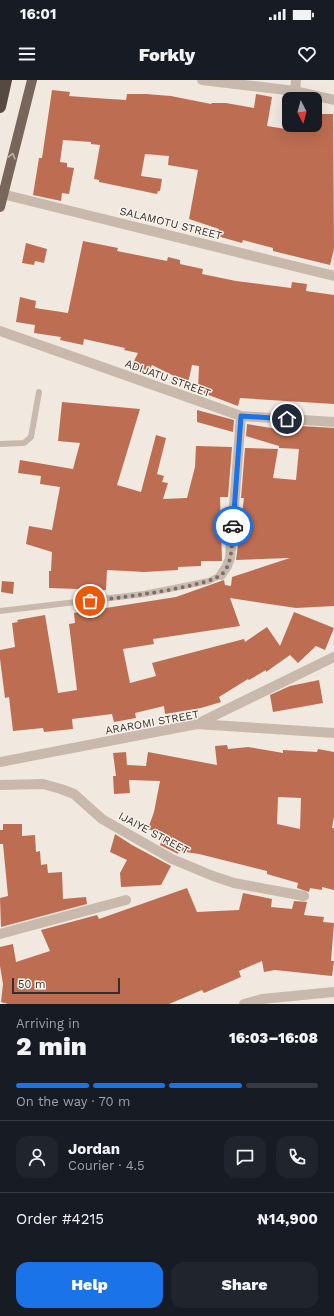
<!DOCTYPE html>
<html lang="en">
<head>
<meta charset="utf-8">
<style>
	body { margin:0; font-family:"Work Sans",sans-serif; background:#20242c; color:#f1f3f6; height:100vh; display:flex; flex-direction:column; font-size:15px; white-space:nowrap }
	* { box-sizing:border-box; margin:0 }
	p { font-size:13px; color:#9ea1a6 }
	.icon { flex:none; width:22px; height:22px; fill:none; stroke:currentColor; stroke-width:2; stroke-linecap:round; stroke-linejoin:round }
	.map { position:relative; height:924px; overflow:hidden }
	.panel { display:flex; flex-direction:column; background:#171b24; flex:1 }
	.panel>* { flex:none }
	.needle { width:26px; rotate:174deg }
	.tools { position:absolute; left:282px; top:12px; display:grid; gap:8px }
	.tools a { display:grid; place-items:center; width:40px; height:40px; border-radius:8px; background:#171b24; box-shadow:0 4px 16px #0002; font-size:20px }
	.scale { position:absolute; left:12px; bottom:10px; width:108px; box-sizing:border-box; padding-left:4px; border:2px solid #372e2a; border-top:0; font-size:11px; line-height:14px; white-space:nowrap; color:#372e2a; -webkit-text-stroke:3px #f9f3eb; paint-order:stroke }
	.pin { position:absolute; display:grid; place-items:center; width:34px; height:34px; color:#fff; margin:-17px; border:2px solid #fff; border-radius:50%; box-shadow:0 1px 4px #0007 }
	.courier { position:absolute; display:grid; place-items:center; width:40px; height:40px; margin:-20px; border:3px solid #1a73e8; border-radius:50%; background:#fff; color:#222; box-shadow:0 1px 5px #0007 }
	.headline em { font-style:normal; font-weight:800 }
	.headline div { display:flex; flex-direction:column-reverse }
	.headline { display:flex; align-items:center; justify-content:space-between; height:68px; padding:0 16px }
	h1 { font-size:26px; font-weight:800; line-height:30px }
	.bar { display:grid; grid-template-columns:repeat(4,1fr); gap:6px 4px; align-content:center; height:48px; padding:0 16px }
	.bar i { height:5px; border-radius:3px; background:#363941 }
	.bar .on { background:#1a73e8 }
	.bar p { grid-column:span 4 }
	.line { display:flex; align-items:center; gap:10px; padding:0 16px; border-top:1px solid #363941 }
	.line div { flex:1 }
	.round { display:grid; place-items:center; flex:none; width:42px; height:42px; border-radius:12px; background:#20242c }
	.button { display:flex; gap:8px; margin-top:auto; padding:8px 16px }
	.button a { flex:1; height:46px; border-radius:12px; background:#1a73e8; color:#fff; font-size:16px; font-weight:800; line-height:46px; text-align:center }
	.button a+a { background:#20242c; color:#f1f3f6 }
	.status { display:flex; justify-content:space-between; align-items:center; height:28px; padding:0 20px; background:#171b24; direction:ltr }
	.status svg { height:11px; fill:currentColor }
	header { display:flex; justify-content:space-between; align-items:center; height:52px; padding:0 16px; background:#171b24; font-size:18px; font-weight:800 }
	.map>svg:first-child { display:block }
	.building { fill:#bd6d51; fill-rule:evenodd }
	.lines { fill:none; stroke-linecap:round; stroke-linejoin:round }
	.service { stroke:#c8b9ac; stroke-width:6 }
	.minor { stroke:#c8b9ac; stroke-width:10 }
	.primary { stroke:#78665c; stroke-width:10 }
	.motorway { stroke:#574942; stroke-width:12 }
	.oneway { stroke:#bfb4ab }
	.done { stroke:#786f69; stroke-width:4; stroke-dasharray:0 7.2 }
	.route { stroke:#1a73e8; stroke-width:5 }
	.labels { text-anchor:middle; stroke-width:3; stroke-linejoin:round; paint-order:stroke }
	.street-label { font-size:11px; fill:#372e2a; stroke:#f9f3eb }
</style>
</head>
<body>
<div class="status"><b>16:01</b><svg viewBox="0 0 49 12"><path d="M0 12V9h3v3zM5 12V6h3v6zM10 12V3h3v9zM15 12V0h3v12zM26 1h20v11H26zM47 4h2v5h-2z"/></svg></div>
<header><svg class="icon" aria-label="menu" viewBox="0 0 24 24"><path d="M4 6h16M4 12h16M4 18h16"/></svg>Forkly<svg class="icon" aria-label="heart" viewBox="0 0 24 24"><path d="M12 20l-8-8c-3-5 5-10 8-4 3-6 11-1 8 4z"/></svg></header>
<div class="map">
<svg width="334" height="924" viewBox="0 0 334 924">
	<rect width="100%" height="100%" fill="#f1e9df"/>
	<path class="building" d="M52,10L70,12L69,16L95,18L126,20L127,14H146L171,16L211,24L212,23H226L254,28L256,14L272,17L267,46L299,51L300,45H315V34H333L334,169L330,185L273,171V168L243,160L242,163L217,156L219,149L189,139L198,90L168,85L169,76L145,74L141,96L162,99L160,111H158L157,114L99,102V100L94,99L100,65L91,64V62L63,60L60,82L67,83V87L74,88L69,114L62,113L61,121L33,115L39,78H42Z
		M83,161L118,168L117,171L167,181L168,177L180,180V184L203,189L202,194L236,201L291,208L292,202L307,204L306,211L334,215V324L240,318L238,326L198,311L199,286L192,285L188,303L152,285L147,294L131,287L138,273L124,270L125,268L84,259L83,265L60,260L61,257L34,253L35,245L16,242L20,217L36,221L35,228L68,233Z
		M26,163L47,169L44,183L35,181L34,185L22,183Z
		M62,322L140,329L117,405L141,412L156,355L166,358L157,394L164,396L162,402L168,403L163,419L187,418L195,387L196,366L232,367L228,417H220L222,481H201V486L178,487V490L144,492L107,490L106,510L49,508V491H51L52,472L26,464L29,446L52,450L60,407L40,404L41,396L18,393L20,380L73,389L80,363L58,361Z
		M197,330L234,340L233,352L197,342Z
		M247,344L284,350V345L334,348V526L296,528L230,518L240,546L153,559L154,564L123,569L130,603L156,596L152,583L244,559L245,562L267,547L280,566L294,532L334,548L325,570L316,566L298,583L290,575L266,592V590L249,600L248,599L219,617L221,622L201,628L165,634L164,626L135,633L136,638L114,642L112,634L72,639L73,649L44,652L43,648L13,651L9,617L5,618L0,579V570L15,567L12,543L18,542L17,540L45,535L58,613L77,610L69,544L75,543L74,533L176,517L224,500L225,505L231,506L232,497L290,478L236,480L244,418H241L245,368L278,369L273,398L296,400L299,369L279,368V366L246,356Z
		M2,501L14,502L13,514L1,512Z
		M319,600L323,623L273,632L270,615L290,606Z
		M227,665L228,669L248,667L283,673V670L317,672L318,669L334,672V736L332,748H334V810L322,807V810L310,808L309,812L297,808L298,803L267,794V791L199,774L179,771L178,774L160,765L164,755L148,749L154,732L160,701L129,700L130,713L114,714L113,696H116L113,673L126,672L127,685L146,686L148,672L217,685L215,666ZM278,717L301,718L300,749L277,744Z
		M3,744H22V756L35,755L36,772L40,771L41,785L47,784L48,793L62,792L63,819L86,817L87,824L1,847L0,818L8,816L3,764H0V750H3Z
		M115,754L132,765L171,786L161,805L121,807L120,793L127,780L110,772Z
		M187,808L197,832L239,830L243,813L272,819L271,827L292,829L294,821L307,822L304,835L324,837L323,842L334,843L331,881H334L332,896L275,890L264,892L262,881L239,891L241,897L204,913L202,910L169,924H8L1,922L3,904L0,886V867L13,864L16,882L50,871L41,850L97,835L99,839Z"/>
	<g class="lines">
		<path class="service" d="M0,364L24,363L31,357L39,312
			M0,531L144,514L209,501L221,495"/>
		<path class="minor" d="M202,0L295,11L334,20
			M295,11L296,0
			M2,114L334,196
			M0,251L241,336L334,342
			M221,495L227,486L230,478L241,336
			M199,643L334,577
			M0,682L197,644L334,653
			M0,705L43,704L61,709L74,714L102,739L172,779L213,796L234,803L304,816
			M0,854L126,820
			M244,924L262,919L334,912"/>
		<path class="primary" d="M0,127L32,0"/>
		<path class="motorway" d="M0,27L6,0"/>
	</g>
	<defs><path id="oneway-chevron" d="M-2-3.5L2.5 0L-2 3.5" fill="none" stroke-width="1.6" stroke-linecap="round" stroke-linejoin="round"/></defs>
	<use class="oneway" href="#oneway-chevron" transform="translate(12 76) rotate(-76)"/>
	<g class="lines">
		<path class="done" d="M90,521C112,519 206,507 221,495C234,484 231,461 233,446"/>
		<path class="route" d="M233,446L241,336L287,339"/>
	</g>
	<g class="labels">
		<g class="street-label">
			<text transform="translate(171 143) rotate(14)" y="4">SALAMOTU STREET</text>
			<text transform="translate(168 298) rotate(20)" y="4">ADIJATU STREET</text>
			<text transform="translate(152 642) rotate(-10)" y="4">ARAROMI STREET</text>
			<text transform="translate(154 753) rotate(28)" y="4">IJAIYE STREET</text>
		</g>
	</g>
</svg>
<div class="tools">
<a><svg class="needle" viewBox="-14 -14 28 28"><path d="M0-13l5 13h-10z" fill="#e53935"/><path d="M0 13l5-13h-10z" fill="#9ea1a6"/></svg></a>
</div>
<div class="scale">50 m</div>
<div class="pin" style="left:90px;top:521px;background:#ea580c"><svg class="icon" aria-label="bag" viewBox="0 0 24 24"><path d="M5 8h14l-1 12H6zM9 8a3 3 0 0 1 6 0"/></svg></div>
<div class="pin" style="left:287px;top:339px;background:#1f2937"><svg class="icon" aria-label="home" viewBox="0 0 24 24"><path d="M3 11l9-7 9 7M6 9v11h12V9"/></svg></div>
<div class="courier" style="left:233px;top:446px"><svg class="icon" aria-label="car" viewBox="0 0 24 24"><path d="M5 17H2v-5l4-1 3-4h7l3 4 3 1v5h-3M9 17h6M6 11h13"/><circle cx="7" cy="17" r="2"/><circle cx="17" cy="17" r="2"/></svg></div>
</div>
<section class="panel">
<div class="headline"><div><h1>2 min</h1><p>Arriving in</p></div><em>16:03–16:08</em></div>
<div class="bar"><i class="on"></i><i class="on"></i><i class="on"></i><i></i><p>On the way · 70 m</p></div>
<div class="line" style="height:72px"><a class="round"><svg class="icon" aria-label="person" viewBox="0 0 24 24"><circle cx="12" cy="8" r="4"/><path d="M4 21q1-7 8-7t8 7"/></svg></a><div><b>Jordan</b><p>Courier · 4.5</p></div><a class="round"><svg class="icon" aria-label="chat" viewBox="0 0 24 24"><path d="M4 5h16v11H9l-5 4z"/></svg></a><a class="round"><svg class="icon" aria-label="phone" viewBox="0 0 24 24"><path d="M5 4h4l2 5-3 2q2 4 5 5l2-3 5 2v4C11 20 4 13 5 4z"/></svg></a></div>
<div class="line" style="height:52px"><div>Order #4215</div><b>₦14,900</b></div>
<div class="button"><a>Help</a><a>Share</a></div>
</section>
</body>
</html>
